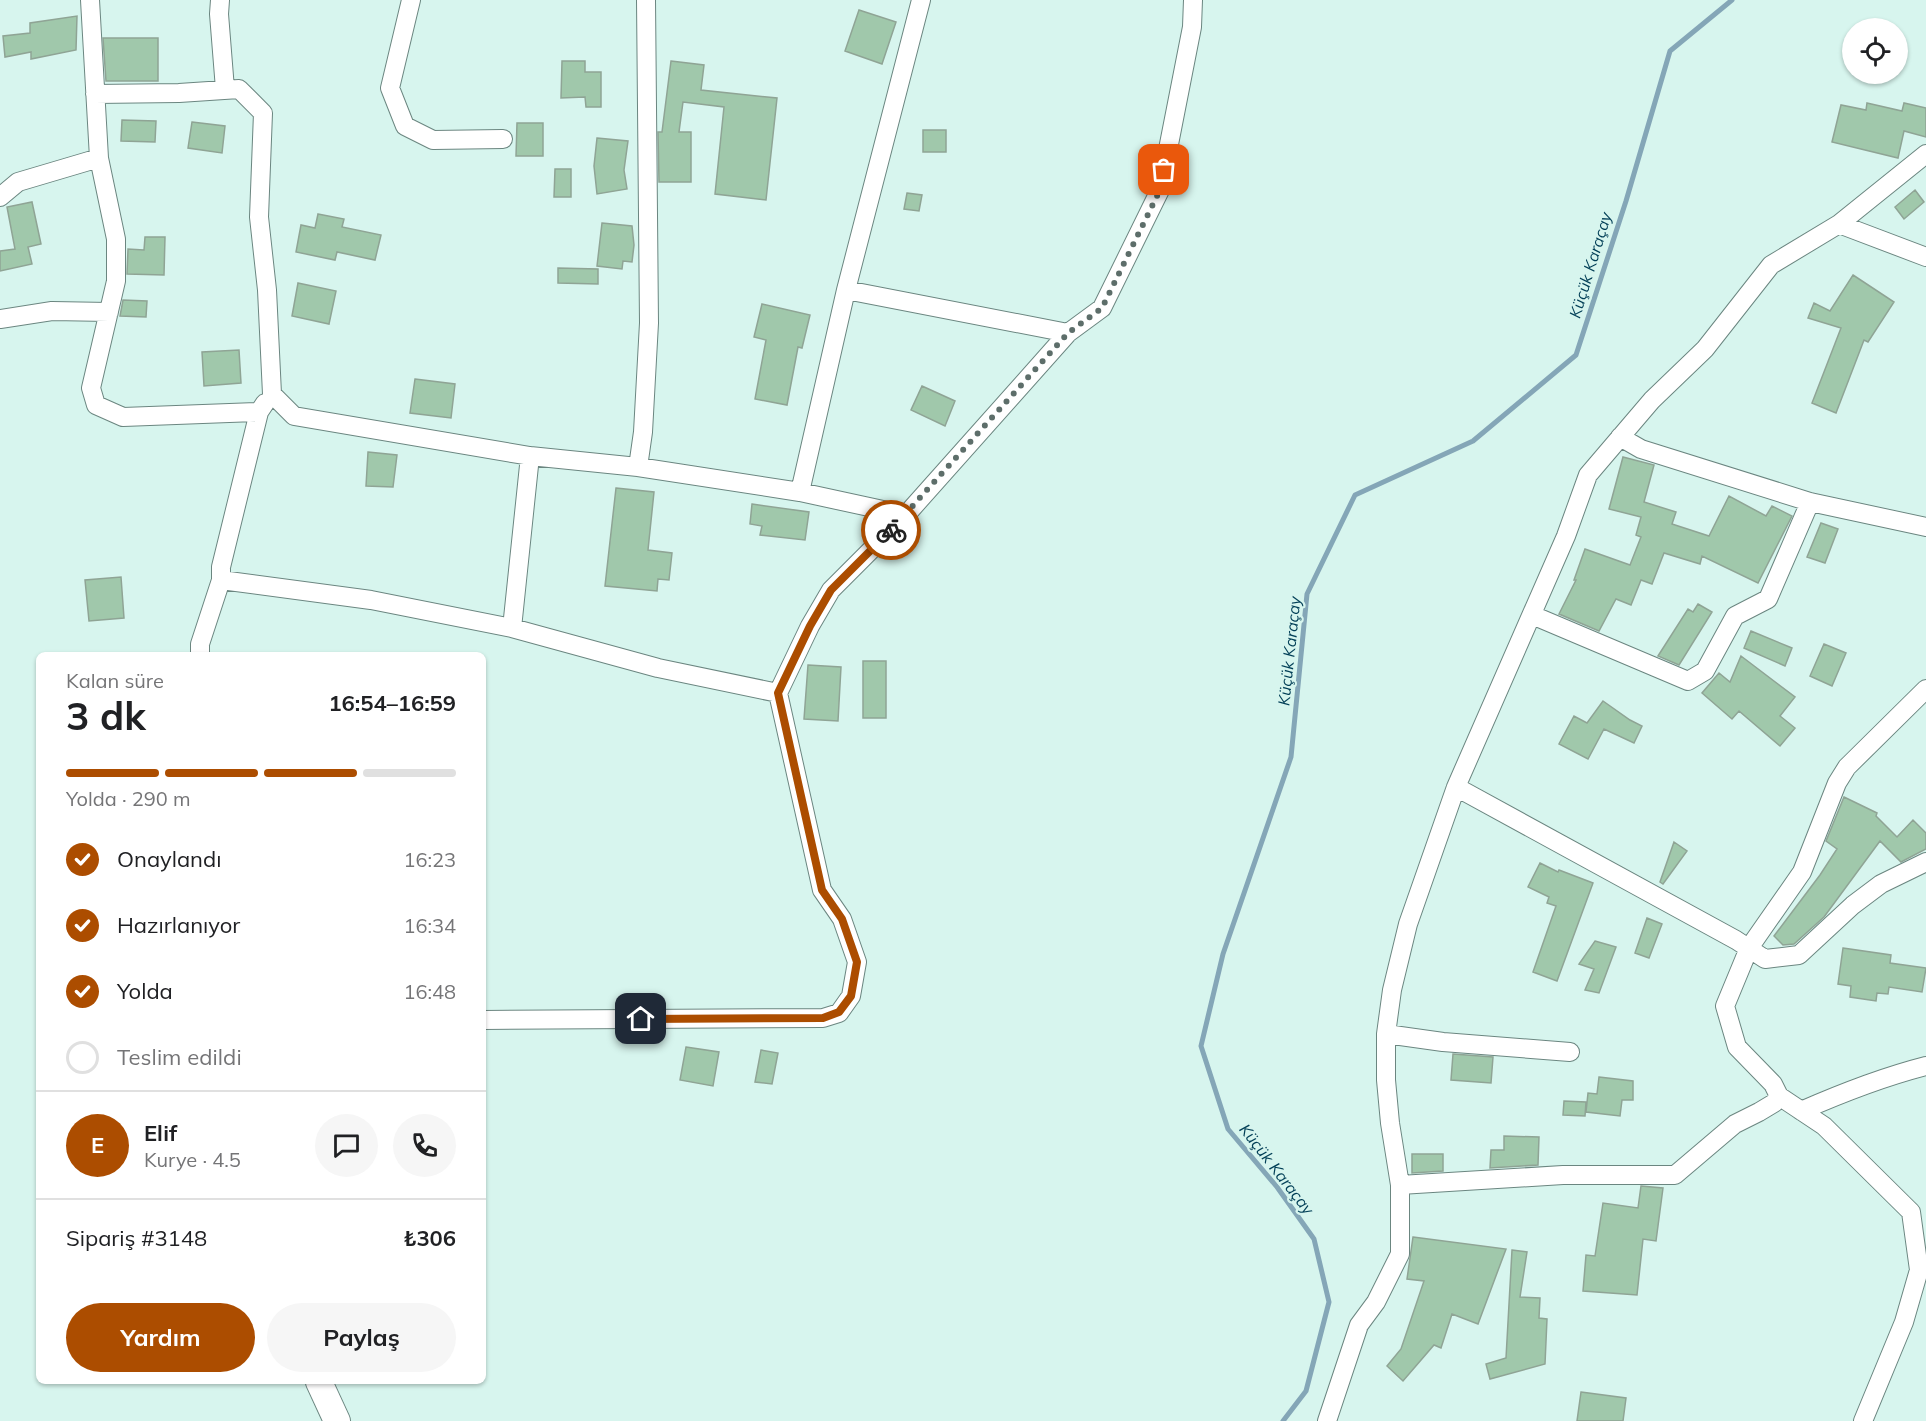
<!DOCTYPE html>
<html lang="tr">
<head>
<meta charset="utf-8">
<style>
	body { margin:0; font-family:Mulish,sans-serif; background:#f6f6f6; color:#202124; height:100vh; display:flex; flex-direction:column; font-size:22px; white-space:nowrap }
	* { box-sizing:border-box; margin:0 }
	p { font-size:20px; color:#757577 }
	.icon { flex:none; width:33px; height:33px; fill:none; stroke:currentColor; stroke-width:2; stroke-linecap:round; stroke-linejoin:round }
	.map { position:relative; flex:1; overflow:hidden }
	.details { position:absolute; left:36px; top:652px; width:450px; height:732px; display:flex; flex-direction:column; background:#fff; border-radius:9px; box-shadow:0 2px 4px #0004 }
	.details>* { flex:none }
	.fabs { position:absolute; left:1842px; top:18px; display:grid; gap:12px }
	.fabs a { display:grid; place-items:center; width:66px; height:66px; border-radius:50%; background:#fff; box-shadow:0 2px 4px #0004; font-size:30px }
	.pin { position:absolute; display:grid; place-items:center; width:51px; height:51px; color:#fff; margin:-26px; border-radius:12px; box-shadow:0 3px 9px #0006 }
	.courier { position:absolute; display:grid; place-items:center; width:60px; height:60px; margin:-30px; border:4px solid #ac4d00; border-radius:50%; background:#fff; color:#222; box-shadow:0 2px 8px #0007 }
	.summary em { font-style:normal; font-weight:700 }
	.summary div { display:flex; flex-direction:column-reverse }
	.summary { display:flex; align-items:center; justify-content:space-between; height:102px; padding:0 30px }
	h1 { font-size:39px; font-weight:700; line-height:45px }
	.bar { display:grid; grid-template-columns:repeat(4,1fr); gap:9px 6px; align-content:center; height:72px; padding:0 30px }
	.bar i { height:8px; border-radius:4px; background:#e0e0e0 }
	.bar .active { background:#ac4d00 }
	.bar p { grid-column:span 4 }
	.line { display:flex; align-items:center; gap:15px; padding:0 30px; border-top:2px solid #e0e0e0 }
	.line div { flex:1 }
	.round { display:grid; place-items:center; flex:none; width:63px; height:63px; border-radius:32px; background:#f6f6f6 }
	ol { padding:0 30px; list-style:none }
	li { display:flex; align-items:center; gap:18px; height:66px }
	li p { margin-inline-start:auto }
	li .icon { padding:6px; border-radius:50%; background:#ac4d00; color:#fff; stroke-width:4 }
	li:last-child { color:#757577 }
	li i { width:33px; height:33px; border:3px solid #e0e0e0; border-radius:50% }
	.primary-button { display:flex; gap:12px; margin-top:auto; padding:12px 30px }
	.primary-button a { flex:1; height:69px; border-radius:36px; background:#ac4d00; color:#fff; font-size:24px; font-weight:700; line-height:69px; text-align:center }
	.primary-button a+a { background:#f6f6f6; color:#202124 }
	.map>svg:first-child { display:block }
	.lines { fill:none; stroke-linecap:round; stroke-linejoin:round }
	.stream { stroke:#84a6b7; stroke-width:5 }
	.building { fill:#a0c8ab; stroke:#8fa495; stroke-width:1.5 }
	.street-casing { stroke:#6b8680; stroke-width:20 }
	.secondary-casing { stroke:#6b8680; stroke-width:28 }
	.street { stroke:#fff; stroke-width:18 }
	.secondary { stroke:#fff; stroke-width:26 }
	.done { stroke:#5d6e6a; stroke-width:6; stroke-dasharray:0 10.8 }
	.route { stroke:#ac4d00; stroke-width:8 }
	.labels { text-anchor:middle; stroke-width:4.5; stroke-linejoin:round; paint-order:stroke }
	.water-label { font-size:16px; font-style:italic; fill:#003e56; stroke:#d7f5ee }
</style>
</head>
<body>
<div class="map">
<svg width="1926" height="1421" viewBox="0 0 1926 1421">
	<rect width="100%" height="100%" fill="#d7f5ee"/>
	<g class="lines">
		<path class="stream" d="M1283,1421L1306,1391L1329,1302L1314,1239L1277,1187L1228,1129L1201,1046L1223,954L1291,757L1307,594L1355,495L1473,441L1576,355L1626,201L1670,51L1732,0"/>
	</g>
	<path class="building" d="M859,10L896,22L882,64L845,51Z
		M77,16L76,50L31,59V52L5,57L3,36L30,33V23Z
		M103,38H158V81H106Z
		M562,61H585V72H601V107H586L585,97L561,98Z
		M671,61L704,65L701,90L777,98L766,200L715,194L724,107L683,102L679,132H691V182H659L658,132H662Z
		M1867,103L1902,111L1904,103L1926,108V137L1904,131L1898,158L1832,142L1841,105L1866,110Z
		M122,120L156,121L155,142L121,141Z
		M192,122L225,126L222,153L188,148Z
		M517,123H543V156H516Z
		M923,130H946V152H923Z
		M597,138L628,141L624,170L627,189L597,194L594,166Z
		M555,169H571V197H554Z
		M1915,190L1924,202L1904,219L1895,207Z
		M907,193L922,195L919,211L904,209Z
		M32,202L41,244L28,247L32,264L0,271V251L15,249L7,207Z
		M318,214L344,219L342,227L381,235L375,260L337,252L335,260L296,252L301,225L315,228Z
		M602,223L632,226L634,245L632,262L623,261L622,269L597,266Z
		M145,237H165L164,275L127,274L128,249L144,250Z
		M558,268L598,269V284L558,283Z
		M1853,275L1894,302L1868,342L1864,340L1836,413L1812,403L1841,328L1808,318L1814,303L1830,311Z
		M298,283L336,291L329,324L292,316Z
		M123,300L147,301L146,317L120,316Z
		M762,304L810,315L802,348L798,347L787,405L755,399L766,340L754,337Z
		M239,350L241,383L204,386L202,352Z
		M415,379L455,384L451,418L410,413Z
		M922,386L955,401L945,426L911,410Z
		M368,452L397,455L393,487L366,486Z
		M1623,457L1654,465L1644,502L1676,512L1672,524L1709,536L1729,496L1766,516L1772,506L1792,516L1758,583L1702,556L1700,564L1664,553L1652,584L1641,580L1631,605L1616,599L1599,631L1559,614L1576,580H1574L1585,549L1630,565L1641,537L1636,535L1641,517L1609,509Z
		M616,488L654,492L648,550L672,553L669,580L658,579L657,591L605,586Z
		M752,504L809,512L805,540L760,535L762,526L750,524Z
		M1821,523L1838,529L1825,563L1807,557Z
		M121,577L124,618L89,621L85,580Z
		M1698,604L1712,612L1679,665L1658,656L1688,609L1693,612Z
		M1751,631L1792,648L1785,666L1744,648Z
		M1824,644L1846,653L1832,686L1810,676Z
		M1741,656L1795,697L1780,716L1795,728L1780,746L1739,711L1732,719L1702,693L1719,673L1730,682Z
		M863,661H886V718H863Z
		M808,665L841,667L838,721L804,719Z
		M1603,701L1630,720L1642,726L1634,743L1604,729L1588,759L1559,744L1574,716L1587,723Z
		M1844,797L1877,813L1876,816L1897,837L1913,820L1926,833V849L1901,862L1880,841L1824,917L1794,944L1783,945L1774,936L1820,875L1837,849L1826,841Z
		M1674,842L1687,851L1663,884L1660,882Z
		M1540,863L1558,872L1559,870L1593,883L1557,981L1533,972L1556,906L1547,903L1549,897L1528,887Z
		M1647,918L1662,924L1649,958L1635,953Z
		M1595,941L1616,947L1599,993L1585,990L1594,969L1579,964Z
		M1843,948L1891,955L1890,963L1926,968L1922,992L1889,987L1888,994L1877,993L1876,1001L1850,997L1851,986L1838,984Z
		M686,1047L719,1052L713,1086L680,1080Z
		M761,1050L778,1053L772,1084L755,1082Z
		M1453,1054L1493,1057L1491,1083L1451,1080Z
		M1599,1077L1633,1081V1100H1622L1620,1116L1586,1112L1588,1093L1597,1094Z
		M1564,1101L1586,1102L1585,1116L1563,1115Z
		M1504,1136L1539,1137L1538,1165L1490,1168L1491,1150H1504Z
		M1412,1154H1443V1171L1412,1173Z
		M1641,1186L1663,1188L1656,1241L1643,1239L1637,1295L1583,1291L1586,1255L1595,1256L1603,1203L1638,1208Z
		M1413,1237L1506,1249L1478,1324L1452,1314L1441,1348L1434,1345L1403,1381L1387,1366L1401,1349L1424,1281L1407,1279Z
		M1512,1250L1527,1252L1520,1297L1540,1298L1539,1318L1547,1319L1545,1364L1490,1379L1486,1364L1506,1358Z
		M1581,1392L1626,1398L1623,1421H1577Z"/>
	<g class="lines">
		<g class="street-casing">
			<path id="street" d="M90,0L99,158L116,239V281L91,388L96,405L123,417L259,412
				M220,0L219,14L225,89
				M411,0L390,88L405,126L433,140L503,139
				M95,94L179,93L239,89L263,113L259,217L267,290L272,394L294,416L530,456L638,467L800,492L906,515L1068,333L1102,308L1160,190L1192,27L1193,0
				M0,197L18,182L99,158
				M1839,224L1926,257
				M846,290L1068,333
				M0,319L52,311L109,312
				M1620,437L1641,449L1810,502L1926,527
				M638,467L643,432L649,323L646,0
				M800,492L846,290L921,0
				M221,580L371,600L512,628L658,668L778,693
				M1532,615L1688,681L1705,671L1735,616L1768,599L1810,502
				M512,628L530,456
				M200,656V644L221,580V567L259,412L265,403
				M1456,787L1736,940L1765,959L1799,955L1853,905L1881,884L1926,862
				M483,1020L823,1018L839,1013L851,996L857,962L842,919L822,890L778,693L810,626L831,590L906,515
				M1386,1034L1443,1042L1570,1052
				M1779,1096L1824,1126L1911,1212L1919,1270L1904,1322L1863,1421
				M1801,1111C1842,1093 1883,1077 1926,1066
				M1400,1185L1563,1175H1675L1735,1124L1759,1112L1774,1103L1779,1096L1773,1084L1737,1047L1725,1006L1749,948L1802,872L1837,783L1847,767L1926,689
				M1327,1421L1359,1325L1376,1302L1400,1254V1185L1390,1123L1386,1080V1034L1392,990L1408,924L1456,787L1566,536L1588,475L1652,400L1705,349L1771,265L1839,224L1926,154"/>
		</g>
		<g class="secondary-casing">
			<path id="secondary" d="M319,1382L337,1421"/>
		</g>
		<use href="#street" class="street"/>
		<use href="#secondary" class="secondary"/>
	</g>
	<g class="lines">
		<path class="done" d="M891,530L1068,333L1102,308L1160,190L1164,170"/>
		<path class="route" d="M641,1019L823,1018L839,1012L851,996L857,962L842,919L822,890L778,693L810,626L831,590L891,530"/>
	</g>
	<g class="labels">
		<g class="water-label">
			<text transform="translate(1590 265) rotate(-73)" y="6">Küçük Karaçay</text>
			<text transform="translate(1289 651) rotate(-84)" y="6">Küçük Karaçay</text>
			<text transform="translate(1277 1169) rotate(52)" y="6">Küçük Karaçay</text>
		</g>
	</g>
</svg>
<div class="fabs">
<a><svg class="icon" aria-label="locate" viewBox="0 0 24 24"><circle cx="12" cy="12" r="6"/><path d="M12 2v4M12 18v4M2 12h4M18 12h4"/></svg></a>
</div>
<div class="pin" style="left:1164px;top:170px;background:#ea580c"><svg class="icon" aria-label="bag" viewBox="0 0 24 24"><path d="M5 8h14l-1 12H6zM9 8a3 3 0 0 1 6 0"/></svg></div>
<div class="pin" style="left:641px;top:1019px;background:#1f2937"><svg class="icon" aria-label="home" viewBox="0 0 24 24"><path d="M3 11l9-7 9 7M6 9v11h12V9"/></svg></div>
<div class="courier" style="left:891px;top:530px"><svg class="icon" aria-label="bike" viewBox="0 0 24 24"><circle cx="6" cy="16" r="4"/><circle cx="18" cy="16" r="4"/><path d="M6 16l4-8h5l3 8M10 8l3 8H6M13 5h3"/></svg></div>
<section class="details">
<div class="summary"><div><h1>3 dk</h1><p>Kalan süre</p></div><em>16:54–16:59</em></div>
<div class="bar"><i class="active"></i><i class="active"></i><i class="active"></i><i></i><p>Yolda · 290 m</p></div>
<ol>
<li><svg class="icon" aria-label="check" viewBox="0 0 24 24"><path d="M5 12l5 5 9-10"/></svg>Onaylandı<p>16:23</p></li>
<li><svg class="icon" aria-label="check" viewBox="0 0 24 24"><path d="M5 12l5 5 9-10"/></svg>Hazırlanıyor<p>16:34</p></li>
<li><svg class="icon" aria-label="check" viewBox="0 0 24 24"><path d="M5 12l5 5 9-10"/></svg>Yolda<p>16:48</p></li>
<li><i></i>Teslim edildi</li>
</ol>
<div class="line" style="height:108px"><b class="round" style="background:#ac4d00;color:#fff">E</b><div><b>Elif</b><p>Kurye · 4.5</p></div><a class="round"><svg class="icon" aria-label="chat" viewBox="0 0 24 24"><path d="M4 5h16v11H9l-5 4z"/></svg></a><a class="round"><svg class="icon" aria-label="phone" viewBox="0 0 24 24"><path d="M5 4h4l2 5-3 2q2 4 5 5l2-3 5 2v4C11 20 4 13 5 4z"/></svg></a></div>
<div class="line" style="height:78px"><div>Sipariş #3148</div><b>₺306</b></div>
<div class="primary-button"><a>Yardım</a><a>Paylaş</a></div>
</section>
</div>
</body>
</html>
